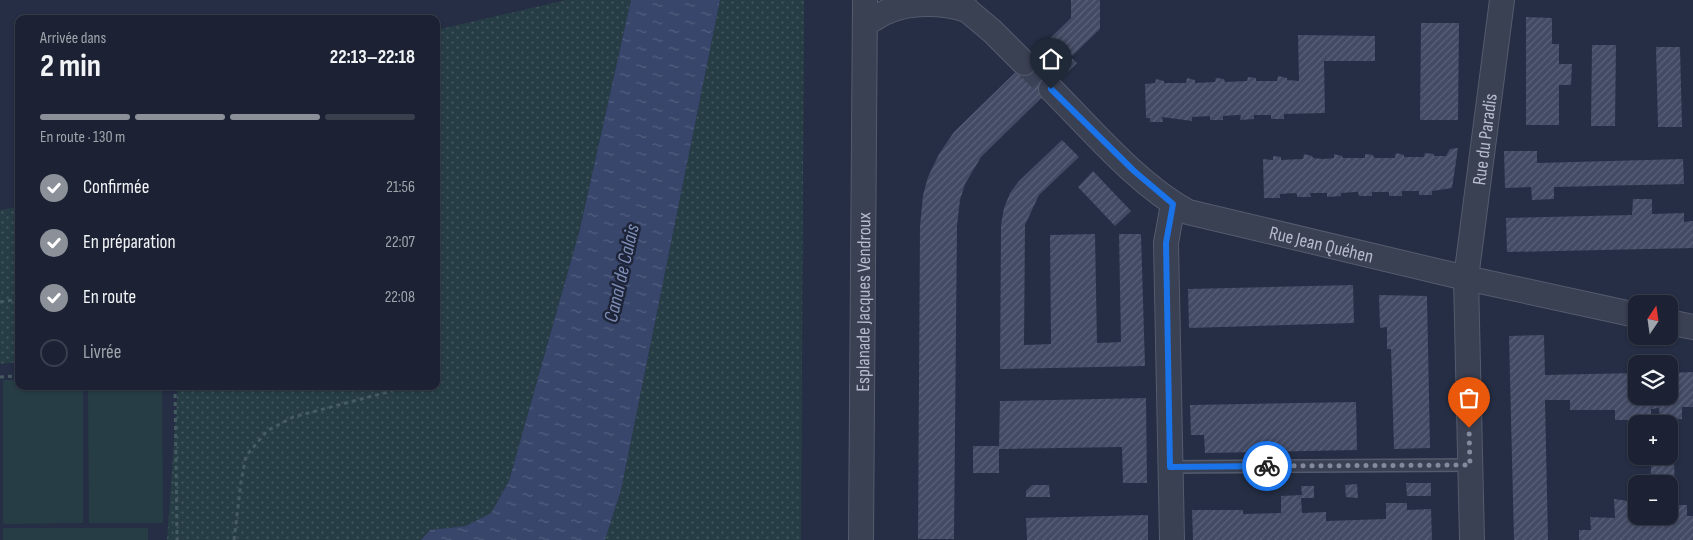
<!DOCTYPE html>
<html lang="fr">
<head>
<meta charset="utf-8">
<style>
	body { margin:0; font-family:"Sofia Sans Condensed",sans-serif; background:#292f3f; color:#f1f3f6; height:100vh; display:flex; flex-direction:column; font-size:19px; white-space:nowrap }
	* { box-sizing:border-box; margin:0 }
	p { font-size:16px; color:#a0a4ac }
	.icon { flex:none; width:28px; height:28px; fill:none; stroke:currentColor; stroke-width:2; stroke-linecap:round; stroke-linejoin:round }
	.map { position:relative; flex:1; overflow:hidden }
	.panel { position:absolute; left:15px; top:15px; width:425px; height:375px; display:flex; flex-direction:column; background:#1c2233; border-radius:10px; box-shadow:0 1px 4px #0004,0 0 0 1px #3a3f4e }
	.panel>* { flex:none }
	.needle { width:32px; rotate:13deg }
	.buttons { position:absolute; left:1628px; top:295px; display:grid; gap:10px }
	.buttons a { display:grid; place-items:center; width:50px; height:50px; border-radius:10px; background:#1c2233; box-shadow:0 1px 4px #0004,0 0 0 1px #3a3f4e; font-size:25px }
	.pin { position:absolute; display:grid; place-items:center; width:42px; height:42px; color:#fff; margin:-51px -21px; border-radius:50% 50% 50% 0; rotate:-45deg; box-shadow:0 0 5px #0007 }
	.pin .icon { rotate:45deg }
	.courier { position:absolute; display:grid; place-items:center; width:50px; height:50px; margin:-25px; border:4px solid #1a73e8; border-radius:50%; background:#fff; color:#222; box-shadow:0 1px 6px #0007 }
	.summary em { font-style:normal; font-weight:700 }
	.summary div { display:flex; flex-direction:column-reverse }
	.summary { display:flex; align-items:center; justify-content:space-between; height:85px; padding:0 25px }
	h1 { font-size:32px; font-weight:700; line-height:38px }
	.bar { display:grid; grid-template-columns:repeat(4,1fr); gap:8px 5px; align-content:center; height:60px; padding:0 25px }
	.bar i { height:6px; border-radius:4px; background:#3a3f4e }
	.bar .selected { background:#8c9099 }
	.bar p { grid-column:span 4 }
	ol { padding:0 25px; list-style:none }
	li { display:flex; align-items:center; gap:15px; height:55px }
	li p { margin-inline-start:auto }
	li .icon { padding:5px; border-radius:50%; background:#8c9099; color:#fff; stroke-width:4 }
	li:last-child { color:#a0a4ac }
	li i { width:28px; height:28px; border:2px solid #3a3f4e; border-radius:50% }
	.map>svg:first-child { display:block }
	.green { fill:url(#green-dots) }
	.pitch { fill:#273d45 }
	.water { fill:url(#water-ripples) }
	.building { fill:url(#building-hatch) }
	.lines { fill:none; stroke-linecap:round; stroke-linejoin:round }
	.minor-tunnel { stroke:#3b4359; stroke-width:24; stroke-dasharray:24 12; stroke-linecap:butt }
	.service-casing { stroke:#555b6e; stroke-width:14 }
	.minor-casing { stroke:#555b6e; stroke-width:26 }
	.path { stroke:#465a61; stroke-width:3; stroke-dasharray:4 4; stroke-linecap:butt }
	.service { stroke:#3a4153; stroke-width:11 }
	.minor { stroke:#3a4153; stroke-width:24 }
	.done { stroke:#848a9d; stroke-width:5; stroke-dasharray:0 9 }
	.route { stroke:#1a73e8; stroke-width:6 }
	.labels { text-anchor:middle; stroke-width:5; stroke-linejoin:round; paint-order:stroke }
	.street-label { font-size:19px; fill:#b7bccd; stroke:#1e2539 }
	.water-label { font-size:20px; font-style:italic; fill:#7d8db5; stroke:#1e2539 }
</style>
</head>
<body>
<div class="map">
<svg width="1693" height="540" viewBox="0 0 1693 540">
	<defs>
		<pattern id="green-dots" width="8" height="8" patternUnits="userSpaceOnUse" patternTransform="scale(1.25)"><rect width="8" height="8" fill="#273d45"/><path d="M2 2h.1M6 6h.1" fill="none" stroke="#44575f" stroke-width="1.8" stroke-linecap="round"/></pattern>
		<pattern id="water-ripples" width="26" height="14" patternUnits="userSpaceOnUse" patternTransform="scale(1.25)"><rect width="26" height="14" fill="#38466b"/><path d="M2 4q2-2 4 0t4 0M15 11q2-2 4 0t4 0" fill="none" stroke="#535f7f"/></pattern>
		<pattern id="building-hatch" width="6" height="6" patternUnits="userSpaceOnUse" patternTransform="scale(1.25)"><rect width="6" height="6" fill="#424a64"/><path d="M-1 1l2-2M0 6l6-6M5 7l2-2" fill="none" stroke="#5b6279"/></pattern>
	</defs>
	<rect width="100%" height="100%" fill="#252e44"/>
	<path class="green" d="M566,0H631L580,229L509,481L491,513L466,526L430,530L421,540H167L178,386H436V30Z
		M720,0H804L801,540H605L621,490Z
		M19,207V362L0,364V210Z"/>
	<path class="pitch" d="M3,380H19V386H83V523L3,524Z
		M88,386H162L163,523H89Z
		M148,528V540H3V528Z"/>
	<path class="water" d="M631,0H720L621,490L605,540H421L430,530L466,526L491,513L509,481L580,229Z"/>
	<path class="building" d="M1071,0H1100V29L1071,57L1077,63L981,157L965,184L960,200L957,225L954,539H918L920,226L923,195L928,177L939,154L954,132L1071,18Z
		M1526,17L1552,18V44H1559V64H1572L1571,85H1559V125H1526Z
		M1421,23H1459L1458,120H1420Z
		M1298,35L1375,36V61H1324L1325,113L1284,114V119H1271V115H1254V119L1240,120L1241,115H1238L1223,116V120H1210V116L1192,117V121L1162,117L1163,122H1150V118H1146L1145,84L1155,83L1156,79L1164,81V83H1186L1187,78L1195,80V83L1215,82L1216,78L1224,79L1225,82L1247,81L1248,77L1256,78V81H1277L1278,76L1287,78V80L1299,81Z
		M1592,45H1616L1615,126H1591Z
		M1656,47H1680L1682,127H1658Z
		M1062,140L1079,157L1039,195L1025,225L1024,345L1051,344L1050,235L1095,234L1097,343L1121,342L1119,234H1141L1145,366L1000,369L1001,225L1004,208L1010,193L1019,181Z
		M1458,148L1452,188L1432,191V195H1419V191H1402V196H1389V192H1372V196H1359L1358,192H1355L1341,193V196L1327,197V193H1310L1311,197H1297V194L1295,193L1280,194V198H1264L1263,159L1273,160V156L1281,157V160L1303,159L1304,154L1312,156L1313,158L1324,159L1334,158V154L1342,156L1343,158H1365V154L1373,155L1374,158H1395L1396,153L1404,155V157H1424L1425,153L1434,154V156H1446L1450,149Z
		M1504,151H1537V163L1683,159L1684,184L1554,187V199L1532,200L1531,187L1505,188Z
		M1093,171L1131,211L1115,226L1078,187Z
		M1633,199H1652V214L1684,213V222L1693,221V248L1507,252L1506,218L1632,215Z
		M1353,285L1354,323L1189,328L1188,289Z
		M1379,295L1427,296L1430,448L1394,449L1391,349H1387V327L1380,328Z
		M1544,335L1545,375L1636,373V396H1669V373L1693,372V407H1682V419L1660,420L1659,408L1651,409V424H1636V431H1629L1630,420H1615V410H1570V400H1545L1548,540H1514L1509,336Z
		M1146,398L1147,483H1123L1122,447L999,449V473H973V446H999L1000,401Z
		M1356,402L1357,450L1205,453L1204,435H1191L1190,405Z
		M1669,440H1677L1678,457H1674L1675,494L1669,495V484H1650L1652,456H1669Z
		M1406,483H1431V496H1407Z
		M1357,484L1358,498L1346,497L1345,485Z
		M1032,485H1049L1050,497H1026V491Z
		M1301,486H1314V498H1301L1302,513L1326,512V521L1386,519V503H1407V510L1431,509L1432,540H1193L1192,510H1243V514L1281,513V496L1302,495Z
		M1614,499L1636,502V516H1669V509H1675V505H1687V516H1693V540H1579V530H1591L1590,517L1615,518Z
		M1148,515V540H1027L1026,518Z"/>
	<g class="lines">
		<path class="minor-tunnel" d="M1024,63L1051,89"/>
		<g class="service-casing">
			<path id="service" d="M1170,467L1470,465"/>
		</g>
		<g class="minor-casing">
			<g id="minor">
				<path d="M961,0L967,10L992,31L1024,63"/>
				<path d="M874,19C899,1 938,1 967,10"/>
				<path id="s1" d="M1051,89C1092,130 1137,184 1188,212L1466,278L1636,315"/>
				<path d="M1669,322L1693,327"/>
				<path id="s2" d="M861,540L865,0"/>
				<path d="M1172,540L1166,243L1173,204"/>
				<path id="s3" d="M1472,540L1466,278L1502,0"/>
			</g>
		</g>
		<path class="path" d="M0,302L19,299
			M0,377L19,376
			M175,386L177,540
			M234,540L241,482L246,456L267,431L293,417L388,392L401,386"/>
		<use href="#service" class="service"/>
		<use href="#minor" class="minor"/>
	</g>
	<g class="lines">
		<path class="done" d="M1267,466L1470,465L1469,428"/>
		<path class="route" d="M1051,89L1134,171L1173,204L1166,243L1170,467L1267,466"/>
	</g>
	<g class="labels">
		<g class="street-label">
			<text dy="7" stroke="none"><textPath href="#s3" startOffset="402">Rue du Paradis</textPath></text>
			<text dy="7" stroke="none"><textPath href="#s1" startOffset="322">Rue Jean Quéhen</textPath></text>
			<text dy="7" stroke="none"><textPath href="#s2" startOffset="238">Esplanade Jacques Vendroux</textPath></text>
		</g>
		<g class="water-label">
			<text transform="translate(621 273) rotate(-77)" y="7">Canal de Calais</text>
		</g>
	</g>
</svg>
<div class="buttons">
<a><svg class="needle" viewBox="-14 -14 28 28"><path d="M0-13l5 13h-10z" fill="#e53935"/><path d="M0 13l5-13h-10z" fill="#a0a4ac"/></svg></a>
<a><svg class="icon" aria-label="layers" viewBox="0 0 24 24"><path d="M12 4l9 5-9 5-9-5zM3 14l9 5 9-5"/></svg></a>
<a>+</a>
<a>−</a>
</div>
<div class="pin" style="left:1469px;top:428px;background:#ea580c"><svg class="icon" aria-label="bag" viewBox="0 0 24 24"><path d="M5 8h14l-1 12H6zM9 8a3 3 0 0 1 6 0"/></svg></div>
<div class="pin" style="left:1051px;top:89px;background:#1f2937"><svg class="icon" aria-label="home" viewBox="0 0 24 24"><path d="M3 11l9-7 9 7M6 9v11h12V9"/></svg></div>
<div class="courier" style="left:1267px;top:466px"><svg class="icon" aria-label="bike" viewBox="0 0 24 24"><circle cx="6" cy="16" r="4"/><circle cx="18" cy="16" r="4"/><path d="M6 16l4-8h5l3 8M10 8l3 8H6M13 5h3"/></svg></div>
<section class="panel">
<div class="summary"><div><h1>2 min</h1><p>Arrivée dans</p></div><em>22:13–22:18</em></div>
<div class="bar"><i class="selected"></i><i class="selected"></i><i class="selected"></i><i></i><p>En route · 130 m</p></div>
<ol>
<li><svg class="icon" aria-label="check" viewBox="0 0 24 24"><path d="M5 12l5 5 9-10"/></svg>Confirmée<p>21:56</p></li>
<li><svg class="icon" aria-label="check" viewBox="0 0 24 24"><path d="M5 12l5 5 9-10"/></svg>En préparation<p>22:07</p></li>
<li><svg class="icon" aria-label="check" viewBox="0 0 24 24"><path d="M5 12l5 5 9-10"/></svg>En route<p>22:08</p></li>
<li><i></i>Livrée</li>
</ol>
</section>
</div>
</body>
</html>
